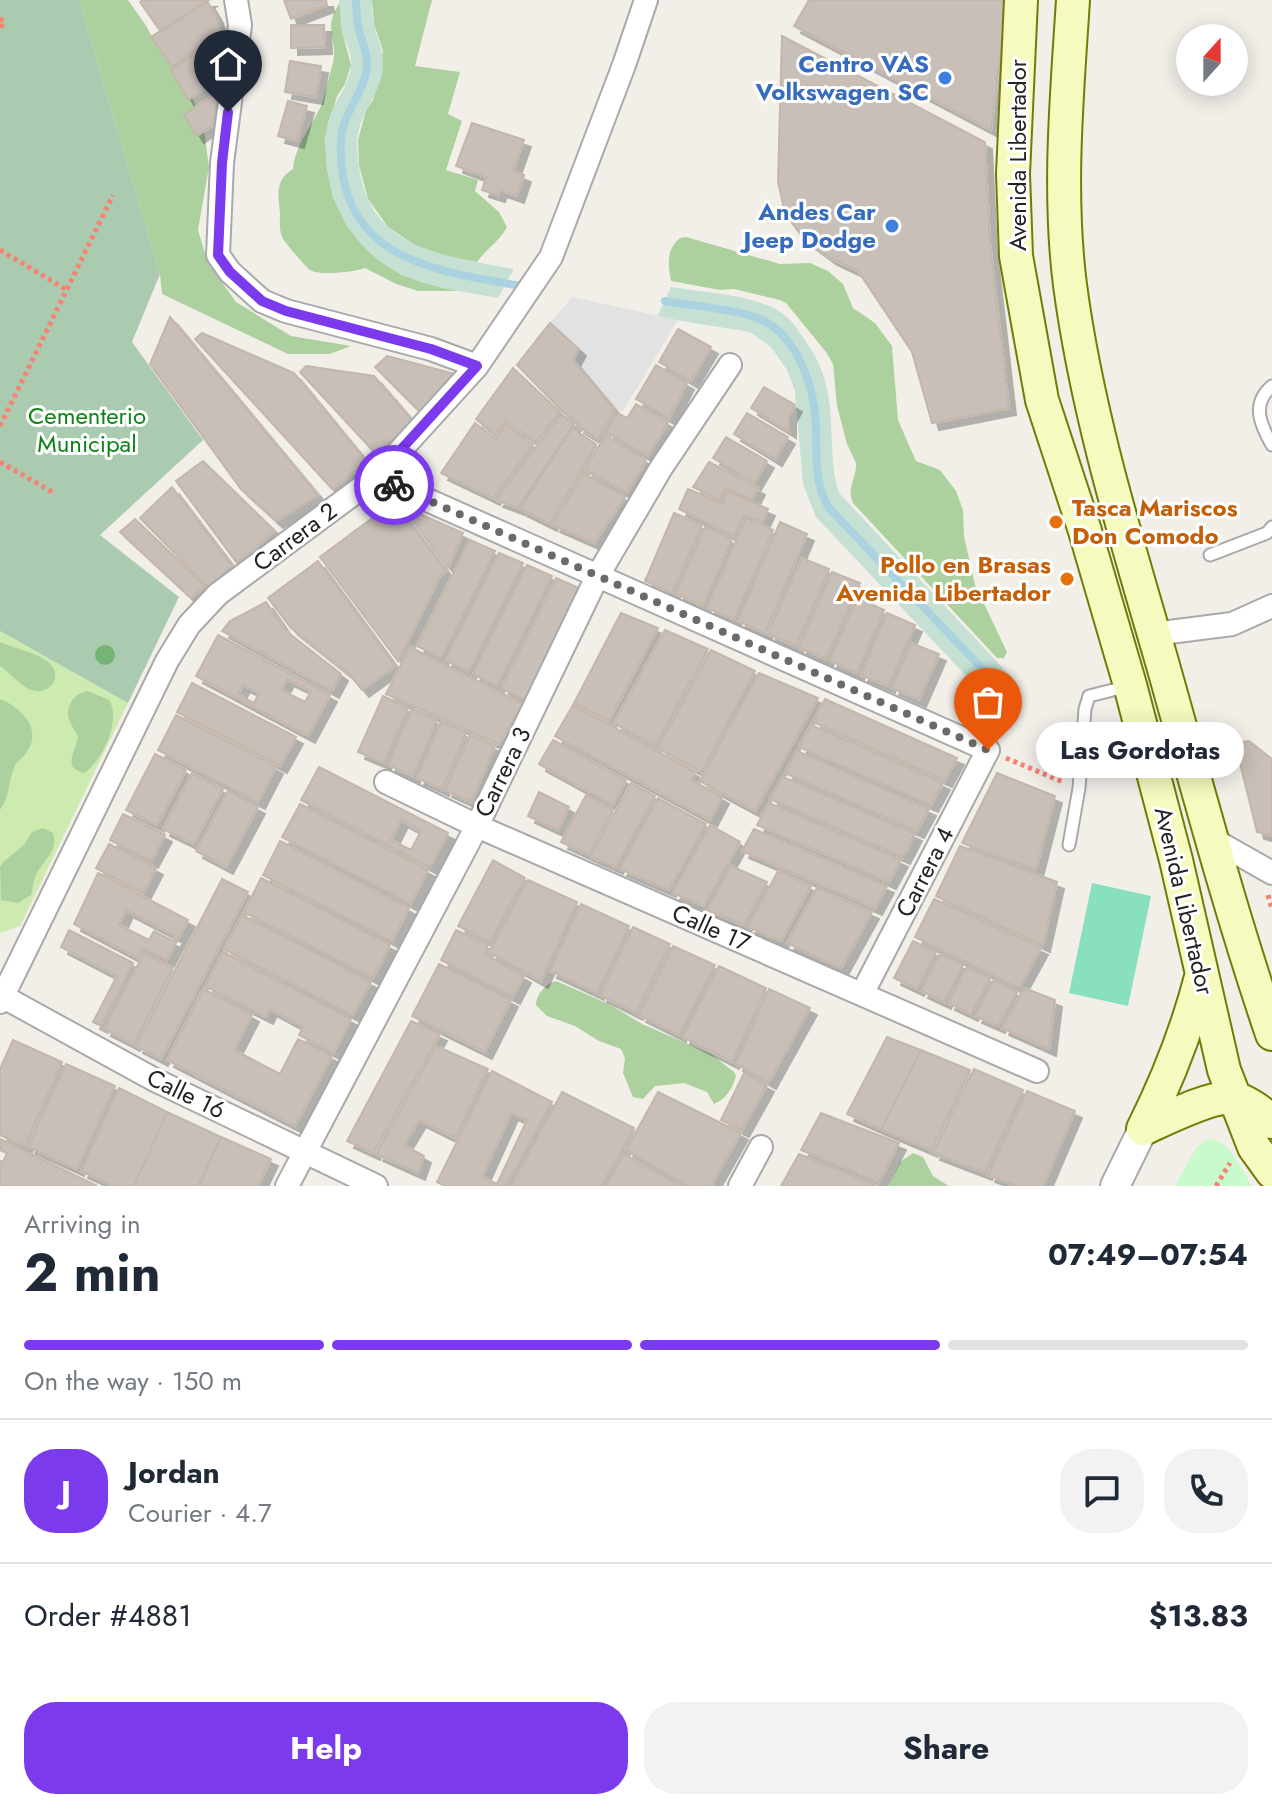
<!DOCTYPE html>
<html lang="en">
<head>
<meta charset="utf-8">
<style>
	body { margin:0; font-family:Jost,sans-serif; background:#f2f2f3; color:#1f2937; height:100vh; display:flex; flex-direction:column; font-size:30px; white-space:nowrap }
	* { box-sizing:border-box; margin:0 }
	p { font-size:26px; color:#747a83 }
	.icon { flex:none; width:44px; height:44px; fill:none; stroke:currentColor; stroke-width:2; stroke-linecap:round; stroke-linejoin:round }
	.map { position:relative; height:1186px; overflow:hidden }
	.side { display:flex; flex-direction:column; background:#fff; flex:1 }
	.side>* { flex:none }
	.needle { width:52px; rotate:21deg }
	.fabs { position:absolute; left:1176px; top:24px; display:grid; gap:16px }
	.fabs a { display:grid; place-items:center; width:72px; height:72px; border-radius:50%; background:#fff; box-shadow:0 4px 20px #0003; font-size:40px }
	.pin { position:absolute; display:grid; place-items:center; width:68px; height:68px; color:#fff; margin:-82px -34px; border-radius:50% 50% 50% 0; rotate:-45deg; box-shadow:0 0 8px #0007 }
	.pin .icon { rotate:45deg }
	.courier { position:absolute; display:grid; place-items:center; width:80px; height:80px; margin:-40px; border:6px solid #7c3aed; border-radius:50%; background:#fff; color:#222; box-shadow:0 2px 10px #0007 }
	.bubble { position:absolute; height:56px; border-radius:28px; background:#fff; box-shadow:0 4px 20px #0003; font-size:26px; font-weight:700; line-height:56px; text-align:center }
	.summary em { font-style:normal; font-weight:700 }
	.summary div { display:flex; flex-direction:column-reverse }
	.summary { display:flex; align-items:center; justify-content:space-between; height:136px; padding:0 24px }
	h1 { font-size:52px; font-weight:700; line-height:60px }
	.bar { display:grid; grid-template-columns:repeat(4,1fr); gap:12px 8px; align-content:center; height:96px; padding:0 24px }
	.bar i { height:10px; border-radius:6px; background:#e0e1e3 }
	.bar .current { background:#7c3aed }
	.bar p { grid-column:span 4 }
	.line { display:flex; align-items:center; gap:20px; padding:0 24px; border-top:2px solid #e0e1e3 }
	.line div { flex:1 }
	.round { display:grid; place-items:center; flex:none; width:84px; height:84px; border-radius:32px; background:#f2f2f3 }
	.primary-button { display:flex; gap:16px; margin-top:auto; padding:16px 24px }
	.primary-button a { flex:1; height:92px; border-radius:32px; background:#7c3aed; color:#fff; font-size:32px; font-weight:700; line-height:92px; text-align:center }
	.primary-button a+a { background:#f2f2f3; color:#1f2937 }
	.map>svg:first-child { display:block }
	.grass { fill:#cdebb0 }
	.forest { fill:#add19e }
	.wetland { fill:#c6e0d4 }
	.cemetery { fill:#aacbaf }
	.park { fill:#c8facc }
	.pitch { fill:#88e0be }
	.parking { fill:#e2e2e2 }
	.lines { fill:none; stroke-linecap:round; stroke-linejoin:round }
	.stream { stroke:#aad3df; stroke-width:8 }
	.building { fill:#c7bfb8; stroke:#c4b6ab; stroke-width:2; fill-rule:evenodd; filter:url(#shadow) }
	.service-casing { stroke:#a9a9a9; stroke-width:15 }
	.minor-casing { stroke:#a9a9a9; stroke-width:26 }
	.tertiary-casing { stroke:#a9a9a9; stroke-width:32 }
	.secondary-casing { stroke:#707d05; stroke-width:36 }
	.path { stroke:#fa8072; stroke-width:5; stroke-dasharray:4 4; stroke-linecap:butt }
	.service { stroke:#fff; stroke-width:11 }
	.minor { stroke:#fff; stroke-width:22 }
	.tertiary { stroke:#fff; stroke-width:28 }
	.secondary { stroke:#f7fabf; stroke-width:32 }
	.tree { fill:#74b475 }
	.done { stroke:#6b6a68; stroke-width:8; stroke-dasharray:0 14.4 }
	.route { stroke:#7c3aed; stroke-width:10 }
	.shop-dot { fill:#3f7fe0; stroke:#fff; stroke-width:3 }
	.food-dot { fill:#e8710a; stroke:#fff; stroke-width:3 }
	.labels { text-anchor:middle; stroke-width:6; stroke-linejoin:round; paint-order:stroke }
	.shop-label { font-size:24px; font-weight:bold; fill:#366cbe; stroke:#fff; text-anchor:end }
	.street-label { font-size:24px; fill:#222; stroke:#fff }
	.park-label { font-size:24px; fill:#0c8416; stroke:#fff }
	.food-label { font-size:24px; font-weight:bold; fill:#c56008; stroke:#fff; text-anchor:start }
</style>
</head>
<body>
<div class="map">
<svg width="1272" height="1186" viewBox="0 0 1272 1186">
	<defs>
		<filter id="shadow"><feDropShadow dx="7" dy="7" stdDeviation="0" flood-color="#0004"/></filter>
	</defs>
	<rect width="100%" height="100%" fill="#f2efe9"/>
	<path class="grass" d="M0,631L128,703L20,926L0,933Z"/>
	<path class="forest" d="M79,0H128L147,27L158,49L182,74L203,123L209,167L198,230L205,253L223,284L236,302L291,336L351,346L330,354H288L162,294L160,274Z
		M372,0H432L415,66L460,72L448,114L462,121L446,170L478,180L475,191L499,212L507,227C499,242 487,248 477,262L450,257L416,246L388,227L368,199L359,165L358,140L366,110L373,100L383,51L374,24Z
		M340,3L342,31L351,65L345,84L337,96L325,139L327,168L333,197L347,226L377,259L402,275L458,291H418L396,284L365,268C355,272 320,276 310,270C306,267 284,242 282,237C279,230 280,221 280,213C278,194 275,180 293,169C295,146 311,127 321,106C324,99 330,72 333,63C338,40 322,26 340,3Z
		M686,237L780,264L810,263L828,271L843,284L853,308L875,323L892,346L898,420L916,461L940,470L956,491L963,510L964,536L975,585L1007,652L1004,658H997L853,503C846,487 857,478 856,463L847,444L837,406L833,364L826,352L786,303L780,300L734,289L720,290L671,281C668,265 666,249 680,238Z
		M0,642C15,649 42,653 52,666C61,678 50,693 36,691C22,689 12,674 0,666Z
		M88,691L109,700C122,720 102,762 84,773C62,768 75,752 78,738C77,733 74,730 72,726C62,711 72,693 88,691Z
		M0,699C21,707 44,730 26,753C22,759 17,760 14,768C8,782 10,797 0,810Z
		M43,828L53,833C59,852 43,860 36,875C33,881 33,888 31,895L18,903L1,900L0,867L3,862L24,845L32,832Z
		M556,981L609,1004L642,1024L711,1054L734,1072L736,1076C733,1087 726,1100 714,1104L707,1092L684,1083L655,1086L643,1099L633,1097L623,1073L625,1058L621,1049L599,1041L575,1026L547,1016L536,1005C536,995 546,983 556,981Z
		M913,1153L923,1157L933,1176L949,1186H889L900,1162Z"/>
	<path class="wetland" d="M339,0H372C372,8 372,17 374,25C377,39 384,51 383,66C382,90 365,106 359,129C355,144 358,162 361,178C377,252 452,257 514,269L498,298C466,292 433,289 403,275C347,249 319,188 327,128C330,105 349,88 351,66C353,54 345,42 342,31C340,21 341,10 339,0Z
		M671,287C706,293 763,294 789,319C795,325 799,332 804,339C820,361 827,380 830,407C833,436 830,465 839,493L1014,680L1005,717L816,517L803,484L795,391L787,370L771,347L750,332L657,317Z"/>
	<path class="cemetery" d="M0,0H79L160,274L132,342L203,440L100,535L179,597L128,703L0,631Z"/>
	<path class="park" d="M1207,1139C1230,1138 1241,1169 1252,1186H1175L1196,1148Z"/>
	<path class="pitch" d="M1092,883L1151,896L1128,1006L1069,993Z"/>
	<path class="parking" d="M572,297L678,320L623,411L615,410L573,360L579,348L550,323Z"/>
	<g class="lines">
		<path class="stream" d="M356,0C357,10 356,20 359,30C362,42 368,53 367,66C365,92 343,112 341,139C335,261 436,271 527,287
			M665,301C692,306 738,309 762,320C798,337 814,387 816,424C817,453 813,482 829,508L1013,701"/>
	</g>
	<path class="building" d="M143,0H209L161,32L140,2Z
		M284,0H326L327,5L291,19Z
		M809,0H1007L991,130L794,26Z
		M207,1L216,16L220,32L172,67L151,37Z
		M291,25H324L325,47L291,48Z
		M222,35L217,80L188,100L171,70Z
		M782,36L985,142L990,244L1009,408L932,423L912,352L858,271L830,258L803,238L785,213L778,182Z
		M290,61L321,66L316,97L285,92Z
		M219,91L213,125L197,136L184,115Z
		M288,101L307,106L297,141L278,136Z
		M472,123L524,140L513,171L524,175L517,196L500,190L498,195L482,190L486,177L456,166Z
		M170,317L318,495L276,521L241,489L150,364Z
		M550,323L579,349L573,360L615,410L598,439L577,426L578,423L562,411L517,365Z
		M678,329L711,347L691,381L659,362Z
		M202,333L294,373L367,462L332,489L195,339Z
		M387,356L455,374L420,412L375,367Z
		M656,365L687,383L669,418L636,399Z
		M306,366L374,376L413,421L376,454L300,372Z
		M513,368L560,412L536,442L506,421L495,435L476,419Z
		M764,387L795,405L789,416V431L751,408Z
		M636,404L668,422L648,456L606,432L618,413L627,418Z
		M747,413L788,437L775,459L734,434Z
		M561,414L574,424L518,508L496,500Z
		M475,423L496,439L506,424L533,445L493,498L441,473Z
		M572,428L596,444L550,524L520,509Z
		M605,435L646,460L627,493L585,470Z
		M726,437L767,461L754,483L713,458Z
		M203,461L275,531L237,563L176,481Z
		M709,462L758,488L752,500L725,488L720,500L693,487Z
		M583,473L625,497L594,543L553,525Z
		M172,487L232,566L209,588L140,518Z
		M688,489L723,504L728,491L768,509L762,522L744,515L734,536L679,509Z
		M394,502L446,571L440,576L398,661L320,557Z
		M402,506L463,533L448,568Z
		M674,513L702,525L672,593L645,581Z
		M746,518L773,530L734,619L707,608Z
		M135,519L205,586L191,598L120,532Z
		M780,522L807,534L765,633L738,621Z
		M705,527L732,539L703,606L676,594Z
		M470,540L495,551L441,658L417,646Z
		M499,553L523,563L469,672L445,660Z
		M802,558L829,569L796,646L768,634Z
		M318,561L395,666L362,690L350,675L291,628L268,598Z
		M527,565L552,576L497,686L473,674Z
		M832,572L860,583L826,659L799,648Z
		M556,578L581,589L525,700L501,688Z
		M857,598L884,610L857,673L830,661Z
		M266,602L286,631L341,674L332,691L222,631L230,621Z
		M621,613L658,628L609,721L574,703Z
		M887,613L915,625L888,686L861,675Z
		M665,630L708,649L655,746L614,723Z
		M218,635L330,695L308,736L196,676ZM287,679L311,691L305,702L281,690ZM243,685L259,693L254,703L238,694Z
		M911,643L939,654L919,700L892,688Z
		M410,647L523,704L499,744L386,694Z
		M711,650L755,671L701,772L658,748Z
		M759,673L818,698L755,811L700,781Z
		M192,683L296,737L280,766L177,712Z
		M383,696L408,708L384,763L358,752Z
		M825,699L957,758L945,780L813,722Z
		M573,705L695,772L691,780L722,797L710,820L555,736Z
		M412,709L437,720L413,776L388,765Z
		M176,715L276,767L258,802L158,750Z
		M441,722L466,733L442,789L417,778Z
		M811,725L943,783L931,805L799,747Z
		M470,735L495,746L471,802L445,790Z
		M553,740L626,780L613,805L539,764Z
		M1249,741L1272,759V836L1257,832L1235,743Z
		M797,751L929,809L917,831L785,773Z
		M155,754L186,770L157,825L126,810Z
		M319,767L448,833L430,867L301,800ZM401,820L421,831L411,850L391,840Z
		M192,773L223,789L194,844L163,829Z
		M997,773L1055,796L1036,870L962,843Z
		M783,777L915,834L903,857L770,799Z
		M631,783L655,796L616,867L591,856Z
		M228,791L258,807L226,867L196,851Z
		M539,792L569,807L558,830L528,816Z
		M586,795L613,810L589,855L561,842Z
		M658,798L706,824L669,890L620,869Z
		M769,803L901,860L889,882L757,825Z
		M300,804L428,870L411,904L282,837Z
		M123,814L165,835L151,861L110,840Z
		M710,825L740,842L704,906L673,893Z
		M754,829L887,886L875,908L742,851Z
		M280,841L409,908L392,941L263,875Z
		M109,844L156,868L143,893L96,868Z
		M960,846L1057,882L1043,945L936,896Z
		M493,860L525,878L490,942L458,926Z
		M731,866L767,882L744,925L707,910Z
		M778,871L811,886L781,941L748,927Z
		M98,873L188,920L167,960L143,948L138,958L74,924ZM126,910L176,936L173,941L154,931L149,940L119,925Z
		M261,878L390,945L373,978L244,912Z
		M222,879L248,892L161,1059L136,1046Z
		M528,880L577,902L541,981L489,952Z
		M817,888L872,912L841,968L787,943Z
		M934,899L1041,948L1019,988L915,937Z
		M581,904L629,926L597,993L550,971Z
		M242,915L371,982L353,1015L224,949Z
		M633,927L670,944L636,1013L600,995Z
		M69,930L133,963L101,1026L93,1022L117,976L61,947Z
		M456,930L488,945L484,954L524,976L513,997L441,960Z
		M913,941L936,952L917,989L894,978Z
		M673,946L715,965L679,1035L639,1015Z
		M223,952L351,1019L334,1053L299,1035L303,1027L270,1009L266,1017L205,986Z
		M144,953L173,968L133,1044L104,1029Z
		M940,954L963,965L944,1002L921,991Z
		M439,964L511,1000L485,1052L412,1016Z
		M719,966L766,988L732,1062L683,1037Z
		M967,967L990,978L971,1014L948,1003Z
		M994,980L1017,992L998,1026L975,1016Z
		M1024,988L1055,1000L1049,1049L1002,1028Z
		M203,989L252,1015L234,1050L280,1074L298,1039L332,1056L295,1126L167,1060Z
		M769,989L810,1008L769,1082L736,1064Z
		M411,1021L440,1034L373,1153L347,1141Z
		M887,1037L921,1050L881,1129L847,1114Z
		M13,1040L62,1062L25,1146L0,1135V1069Z
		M436,1046L488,1069L455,1138L419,1120L404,1145L424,1156L418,1173L376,1154Z
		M921,1050L970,1070L931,1150L881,1129Z
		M66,1064L115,1086L77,1169L28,1147Z
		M974,1069L1023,1090L985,1173L933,1153Z
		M492,1071L552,1102L506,1186H445L437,1182ZM511,1113L527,1120L497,1184L482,1177Z
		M744,1073L767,1085L742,1130L721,1120Z
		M119,1088L167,1112L134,1186H114L81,1171Z
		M1027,1091L1075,1111L1043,1186H1017L988,1175Z
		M562,1092L634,1128L622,1150L601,1186H511Z
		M658,1092L741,1133L711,1186H688L626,1150Z
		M167,1112L221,1137L198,1186H134Z
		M821,1113L899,1143L879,1182L801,1150Z
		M221,1137L271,1159L258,1186H199Z
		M0,1139L97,1186H0V1161L3,1162L7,1153L0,1150Z
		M624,1154L680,1186H606Z
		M799,1154L877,1186H781Z"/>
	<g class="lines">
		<g class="service-casing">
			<path id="service" d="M1272,386C1251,404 1260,424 1272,445
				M1210,555L1267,533L1272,527
				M1069,845L1079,788L1085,709L1089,696L1129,686"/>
		</g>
		<g class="minor-casing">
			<path id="minor" d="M236,0L240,25L222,163L218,255L230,272L262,301L286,311L431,349L477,366
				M376,477L988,750L862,994
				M1154,634L1232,624L1272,606
				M386,782L477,826L1037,1071
				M1212,839L1272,873
				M0,995L155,1080L376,1186
				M0,1002L167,661L189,625L218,594L376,477L477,366L551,257L624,65L646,0
				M287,1186L477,826L597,577L661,468L730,365
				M740,1186L761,1147"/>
		</g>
		<g class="tertiary-casing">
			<path id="tertiary" d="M1115,1186L1143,1129"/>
		</g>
		<g class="secondary-casing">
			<path id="secondary" d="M1021,0L1013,174L1016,256L1042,400L1085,531L1130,685L1176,860L1224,1070L1254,1147L1272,1172
				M1073,0C1067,95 1058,190 1070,285C1087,413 1126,538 1162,662C1197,786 1230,911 1272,1034
				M1143,1129C1168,1079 1187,1031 1201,977
				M1143,1129C1163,1120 1214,1094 1234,1098C1247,1101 1263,1113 1272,1122"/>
		</g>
		<path class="path" d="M0,19L4,21L0,30
			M0,250L67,290
			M0,426L113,195
			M0,462L54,493
			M1006,758L1063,782
			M1268,895L1272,909
			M1216,1186L1230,1163"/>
		<use href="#service" class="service"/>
		<use href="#minor" class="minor"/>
		<use href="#tertiary" class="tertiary"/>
		<use href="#secondary" class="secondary"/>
	</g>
	<circle class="tree" cx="105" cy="655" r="10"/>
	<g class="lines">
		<path class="done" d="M394,485L988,750"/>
		<path class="route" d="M228,112L222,163L218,255L230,272L262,301L286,311L431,349L477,366L376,477L394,485"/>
	</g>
	<g class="shop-dot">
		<circle cx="945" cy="78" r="8"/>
		<circle cx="892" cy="226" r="8"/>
	</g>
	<g class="food-dot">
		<circle cx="1056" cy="522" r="8"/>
		<circle cx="1067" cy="579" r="8"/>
	</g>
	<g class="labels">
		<g class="shop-label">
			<text x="929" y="72">Centro VAS<tspan x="929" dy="28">Volkswagen SC</tspan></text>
			<text x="876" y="220">Andes Car<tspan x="876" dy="28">Jeep Dodge</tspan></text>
		</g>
		<g class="street-label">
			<text transform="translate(1018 155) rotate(-90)" y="8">Avenida Libertador</text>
			<text transform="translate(295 537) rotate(-37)" y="8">Carrera 2</text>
			<text transform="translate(503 772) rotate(-64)" y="8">Carrera 3</text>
			<text transform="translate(925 872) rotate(-63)" y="8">Carrera 4</text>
			<text transform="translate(1184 901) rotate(77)" y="8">Avenida Libertador</text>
			<text transform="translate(711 928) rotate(24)" y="8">Calle 17</text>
			<text transform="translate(186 1094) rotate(26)" y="8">Calle 16</text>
		</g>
		<g class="park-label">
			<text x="87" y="424">Cementerio<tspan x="87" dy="28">Municipal</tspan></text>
		</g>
		<g class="food-label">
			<text x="1072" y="516">Tasca Mariscos<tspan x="1072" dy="28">Don Comodo</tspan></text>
			<text x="1051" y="573" text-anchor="end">Pollo en Brasas<tspan x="1051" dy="28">Avenida Libertador</tspan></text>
		</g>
	</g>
</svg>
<div class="fabs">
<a><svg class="needle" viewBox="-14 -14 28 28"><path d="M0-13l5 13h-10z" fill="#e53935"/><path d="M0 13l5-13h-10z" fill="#747a83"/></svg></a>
</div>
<div class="pin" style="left:988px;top:750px;background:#ea580c"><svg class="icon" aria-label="bag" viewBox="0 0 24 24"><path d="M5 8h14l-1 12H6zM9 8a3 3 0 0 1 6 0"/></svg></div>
<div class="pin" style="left:228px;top:112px;background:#1f2937"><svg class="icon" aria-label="home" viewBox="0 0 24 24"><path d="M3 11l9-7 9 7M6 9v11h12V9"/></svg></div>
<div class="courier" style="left:394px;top:485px"><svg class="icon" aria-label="bike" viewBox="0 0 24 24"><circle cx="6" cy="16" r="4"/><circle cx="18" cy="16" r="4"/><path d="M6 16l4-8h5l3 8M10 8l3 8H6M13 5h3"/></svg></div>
<div class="bubble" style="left:1036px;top:722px;width:208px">Las Gordotas</div>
</div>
<section class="side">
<div class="summary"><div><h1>2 min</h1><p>Arriving in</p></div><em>07:49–07:54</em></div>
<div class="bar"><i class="current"></i><i class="current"></i><i class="current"></i><i></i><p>On the way · 150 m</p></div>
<div class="line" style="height:144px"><b class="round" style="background:#7c3aed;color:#fff">J</b><div><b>Jordan</b><p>Courier · 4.7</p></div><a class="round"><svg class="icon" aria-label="chat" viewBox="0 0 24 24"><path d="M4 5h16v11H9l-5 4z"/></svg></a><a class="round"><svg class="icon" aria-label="phone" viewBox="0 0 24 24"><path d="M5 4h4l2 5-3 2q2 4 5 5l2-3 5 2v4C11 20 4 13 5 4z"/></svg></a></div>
<div class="line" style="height:104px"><div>Order #4881</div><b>$13.83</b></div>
<div class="primary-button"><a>Help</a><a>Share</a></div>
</section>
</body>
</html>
